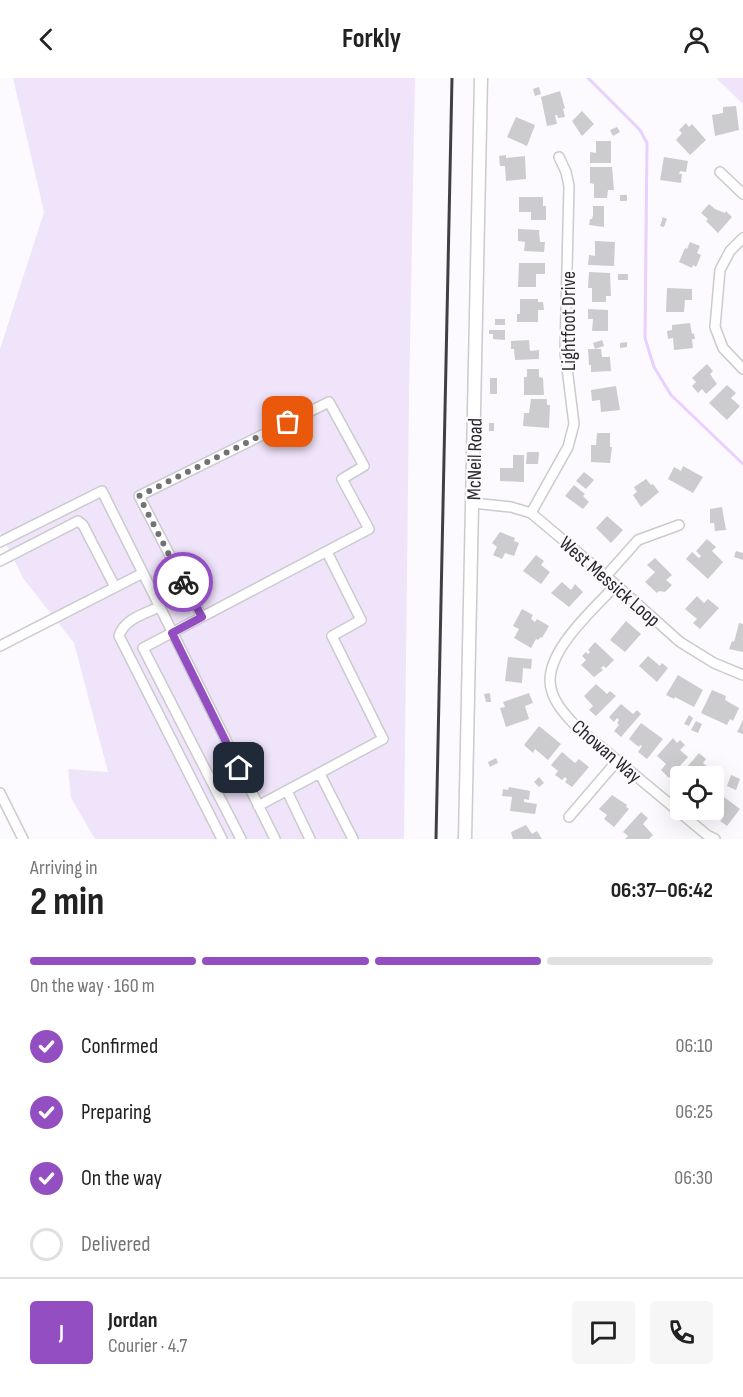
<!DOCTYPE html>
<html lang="en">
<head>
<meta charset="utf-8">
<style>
	body { margin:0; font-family:"Sofia Sans Condensed",sans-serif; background:#f6f6f6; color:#222; height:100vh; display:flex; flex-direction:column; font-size:22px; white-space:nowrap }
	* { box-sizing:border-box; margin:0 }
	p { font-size:20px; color:#767676 }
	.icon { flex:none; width:33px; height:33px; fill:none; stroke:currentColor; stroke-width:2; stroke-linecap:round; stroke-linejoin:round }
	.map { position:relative; height:761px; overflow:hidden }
	.sheet { display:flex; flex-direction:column; background:#fff; flex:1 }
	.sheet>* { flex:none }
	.buttons { position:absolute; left:670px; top:688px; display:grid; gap:12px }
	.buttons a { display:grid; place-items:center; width:54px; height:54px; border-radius:6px; background:#fff; box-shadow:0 6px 24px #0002; font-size:30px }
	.pin { position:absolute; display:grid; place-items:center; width:51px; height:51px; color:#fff; margin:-26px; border-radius:12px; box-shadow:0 3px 9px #0006 }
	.courier { position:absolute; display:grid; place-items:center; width:60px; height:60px; margin:-30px; border:4px solid #934ec2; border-radius:50%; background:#fff; color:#222; box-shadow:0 2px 8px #0007 }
	.summary em { font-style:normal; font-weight:700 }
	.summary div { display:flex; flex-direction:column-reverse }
	.summary { display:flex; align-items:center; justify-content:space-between; height:102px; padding:0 30px }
	h1 { font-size:39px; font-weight:700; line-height:45px }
	.bar { display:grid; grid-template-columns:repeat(4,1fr); gap:9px 6px; align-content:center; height:72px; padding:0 30px }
	.bar i { height:8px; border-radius:4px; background:#e0e0e0 }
	.bar .active { background:#934ec2 }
	.bar p { grid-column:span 4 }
	.line { display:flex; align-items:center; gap:15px; padding:0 30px; border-top:2px solid #e0e0e0 }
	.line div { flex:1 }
	.round { display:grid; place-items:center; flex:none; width:63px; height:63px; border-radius:6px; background:#f6f6f6 }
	ol { padding:0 30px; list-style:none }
	li { display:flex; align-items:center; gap:18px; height:66px }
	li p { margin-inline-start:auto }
	li .icon { padding:6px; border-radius:50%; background:#934ec2; color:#fff; stroke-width:4 }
	li:last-child { color:#767676 }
	li i { width:33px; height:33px; border:3px solid #e0e0e0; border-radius:50% }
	header { display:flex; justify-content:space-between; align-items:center; height:78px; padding:0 30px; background:#fff; font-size:27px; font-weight:700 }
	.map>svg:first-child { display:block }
	.green { fill:#f0e4fb }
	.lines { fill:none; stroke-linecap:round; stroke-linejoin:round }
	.stream { stroke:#e9d1fe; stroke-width:3 }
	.building { fill:#cccbce }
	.minor-casing { stroke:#cbcacd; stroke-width:12 }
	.major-casing { stroke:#cbcacd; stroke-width:15 }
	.minor { stroke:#fff; stroke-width:9 }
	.major { stroke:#fff; stroke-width:12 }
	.rail { stroke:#403f41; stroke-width:3 }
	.done { stroke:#727274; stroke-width:6; stroke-dasharray:0 10.8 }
	.route { stroke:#934ec2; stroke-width:8 }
	.labels { text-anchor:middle; stroke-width:4.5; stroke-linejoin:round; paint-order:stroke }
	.street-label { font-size:20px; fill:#282829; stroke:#fcfafe }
</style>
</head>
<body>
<header><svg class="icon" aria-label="back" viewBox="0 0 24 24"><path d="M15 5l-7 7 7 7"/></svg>Forkly<svg class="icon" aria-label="person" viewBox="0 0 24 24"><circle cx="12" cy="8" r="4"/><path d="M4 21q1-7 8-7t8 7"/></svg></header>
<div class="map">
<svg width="743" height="761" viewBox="0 0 743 761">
	<rect width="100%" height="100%" fill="#fcfafe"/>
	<path class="green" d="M13,0H415L409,322L404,761H95L71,720L68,691L108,694L74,565L23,500L0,454V271L44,134Z
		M716,0H743V26Z"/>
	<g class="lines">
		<path class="stream" d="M588,0L640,52L647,65L645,260L654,289L671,317L743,386"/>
	</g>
	<path class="building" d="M539,9L541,16L535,18L533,11Z
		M560,13L565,30L563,31L565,39L558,40L557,37H555L557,46L547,48L541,19Z
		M736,28L739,52L715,58L712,37L723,35V29Z
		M582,33L594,46L582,58L572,43Z
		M516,39L535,47L527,68L507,59Z
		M686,45L689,49L692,46L706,62L690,77L676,62L682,55L679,52Z
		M617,49L620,54L613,58L610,52Z
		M596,63H611V85H590V74L596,75Z
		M506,77V80L525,78L526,101L506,103L505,88H500L499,78Z
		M664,79L688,83L686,94L680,93L679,96H682L681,105L660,102Z
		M590,89H612L614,112H608L607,120H594V106L590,105Z
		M620,117H627V123H620Z
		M519,119H543V128H546V142H531V134H519Z
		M709,126L715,131L725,135L726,133L732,139L718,155L706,143L708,141L701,135Z
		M593,128H604V149L589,147L590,141H592L593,137Z
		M663,139L667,141L664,149L660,148Z
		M518,151L539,152L540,164H545L544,174L524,173L525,164L518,163Z
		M595,163L615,164L614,188L588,187L589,177L595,178Z
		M690,164L700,168L697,175L701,177L696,189L693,187L692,190L679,184L685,170L687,171Z
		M519,185H545V196H536V209H518Z
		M589,194L610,195L611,218H606V224H592V210H588Z
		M618,196H628V202H618Z
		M667,210L692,211V222H685L684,234H666Z
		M520,221H538V224H543L544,232H538V244H517V236H520Z
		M588,231L608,232V253H592L593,241H588Z
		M495,241H505V247H495Z
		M690,245L692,256L694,255L695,261H692L693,270L674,272L673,260L668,261L667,253L672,252V247Z
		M489,252H505V262L493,261V256H489Z
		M529,262L530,273L539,272V281L515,282L514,271H511V263Z
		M602,262L604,268L595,271L593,265Z
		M627,264V269L620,270V265Z
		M588,271H601L602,279H610L611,293L591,294V287H589Z
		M707,286L713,293L710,296L717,306L706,316L702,311L698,315L692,308L696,304L692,300Z
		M527,291H539V299L543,300L544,317H524V299H527Z
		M490,300H497V316H490Z
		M727,307L736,315L731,320L740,328L727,342L709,325Z
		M616,308L620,332L601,334L600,322L592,323L591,312Z
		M531,321H547V327H550L549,350L523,348L524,335H529Z
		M489,345H494V353H489Z
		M597,355H610V369H612L610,385L591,384V367H596Z
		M527,374H539L538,386H526Z
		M513,377H524V404L500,403V390H513Z
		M683,388L703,399L693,415L668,401L674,389L681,393Z
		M584,394L594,402L586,411L576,403Z
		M646,401L651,407L653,406L659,414L641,429L633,417L637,414L634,409Z
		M574,407L585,416L583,418L589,424L583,431L565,418Z
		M722,429L726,452L715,453L714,445H710V431Z
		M607,438L623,452L611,465L596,450Z
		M500,454L515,460L514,463L519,465L514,478L505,475L502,481L493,477L497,469L492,465Z
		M707,461L716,469L712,473L723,484L708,501L686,481L692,474L699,480L701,478L696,473Z
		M736,473L743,475V482L734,479Z
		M536,477L544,483L541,487L550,494L541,506L523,493Z
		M655,480L672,497L666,502L672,507L665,514L659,513L657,515L645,504L655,494L647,487Z
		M562,504L571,512L575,506L583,514L569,529L551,515Z
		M697,518L704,525L708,521L719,530L700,551L693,545L697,541L685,531Z
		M522,531L533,537L531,541L535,544L537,541L549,548L542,560L541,559L538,562L536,561L531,570L514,560L519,551L513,548Z
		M626,543L641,556L625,574L610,562Z
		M739,545L743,546V574L729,571L732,563L734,564Z
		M595,564L614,582L606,590L603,588L601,590L603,592L594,599L581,587L586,582L582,578L586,574L588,576L590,574L588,572Z
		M648,578L660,588L662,585L668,590L657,604L639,588Z
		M508,579L532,581L531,591L523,590L522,605L505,603Z
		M678,597L703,612L694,629L675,619L674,621L666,617Z
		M596,606L607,616L610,613L616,618L596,638L589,632L593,628L584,618Z
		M712,612L726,618L725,622L739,630L733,643L730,641L727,647L701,635Z
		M490,615L491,624H486L484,616Z
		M529,615L533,625L525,628L529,641L506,649L500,630L505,629L503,624Z
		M621,626L633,636L637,632L641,636L621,659L614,653L619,647L617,645L619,642L617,640L614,644L609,639Z
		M689,637L693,640L689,648L684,646Z
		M743,642V656L737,654Z
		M696,643L702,646L698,655L691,652Z
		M641,645L663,661L647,681L638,674L642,668L640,667L639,669L629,661Z
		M539,648L561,666L548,682L535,671L533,675L524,667Z
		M673,660L677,665L680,662L685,667L680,672L688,679L669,700L661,692L666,686L657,678Z
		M562,674L575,685L579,681L589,689L572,709L565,704L567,701L565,699L562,702L555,697L558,693L551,687Z
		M699,675L706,681L703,685L710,691L706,695L711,699H684L681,696Z
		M496,680L498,685L490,689L488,684Z
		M731,697L740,701L736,712L727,708Z
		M539,699L544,705L539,709L534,704Z
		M509,709L530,713L529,722L524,721V724L537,726L535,736L510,733L512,719L502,718L503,711L508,712Z
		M720,716L740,731L727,748L720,743L722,741L710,732H714V724Z
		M612,717L627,727L626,729L629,731L614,749L604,741L607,737L599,731Z
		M641,734L648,740L643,746L653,757L649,761H625L628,758L623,754Z
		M526,747L532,756L537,753L542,761H513L511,754Z"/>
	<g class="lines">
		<g class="minor-casing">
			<path id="minor" d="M720,94L743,116
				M743,160L730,173L720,192L715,249L723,270L743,291
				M472,425L511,429L531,435L606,498L680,564L714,585L743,597
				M531,435L568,369L574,346L565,274L569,108L566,94L559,79
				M0,464L102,413L143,495L0,568
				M0,483L78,443L83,447L115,509
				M143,495L275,761
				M606,498L638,462L679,447
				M616,507C594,531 539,578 552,614C556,627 567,639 576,648L707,757L715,761
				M159,529C144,536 124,541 119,558L222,761
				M202,539L139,418L329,324L364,388L342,401L369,451L143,570L241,761
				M320,696L353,761
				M287,713L310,761
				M0,715L23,761
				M258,728L383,661L332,558L361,542L327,474
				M569,739L617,683"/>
		</g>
		<g class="major-casing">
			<path id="major" d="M465,761L481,0"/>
		</g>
		<use href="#minor" class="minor"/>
		<use href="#major" class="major"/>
		<path class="rail" d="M436,761L452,0"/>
	</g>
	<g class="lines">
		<path class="done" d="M183,504L139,418L288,344"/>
		<path class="route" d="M183,504L202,539L172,555L239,690"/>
	</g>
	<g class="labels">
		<g class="street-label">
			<text transform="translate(568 243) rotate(-90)" y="7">Lightfoot Drive</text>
			<text transform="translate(474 381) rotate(-89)" y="7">McNeil Road</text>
			<text transform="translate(610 503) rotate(41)" y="7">West Messick Loop</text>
			<text transform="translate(607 673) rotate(41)" y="7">Chowan Way</text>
		</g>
	</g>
</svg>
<div class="buttons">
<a><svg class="icon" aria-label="locate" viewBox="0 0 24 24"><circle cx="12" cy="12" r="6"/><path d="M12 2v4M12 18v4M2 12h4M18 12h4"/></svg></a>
</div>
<div class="pin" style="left:288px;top:344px;background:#ea580c"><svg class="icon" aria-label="bag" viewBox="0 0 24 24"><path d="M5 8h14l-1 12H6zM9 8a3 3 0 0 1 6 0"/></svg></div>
<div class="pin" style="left:239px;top:690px;background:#1f2937"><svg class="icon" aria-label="home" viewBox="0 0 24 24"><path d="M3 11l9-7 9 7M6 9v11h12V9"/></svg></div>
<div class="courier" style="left:183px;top:504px"><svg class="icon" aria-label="bike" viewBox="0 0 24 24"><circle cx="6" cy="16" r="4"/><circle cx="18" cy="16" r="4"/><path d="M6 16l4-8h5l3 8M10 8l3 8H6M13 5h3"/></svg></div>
</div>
<section class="sheet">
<div class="summary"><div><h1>2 min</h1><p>Arriving in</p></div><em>06:37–06:42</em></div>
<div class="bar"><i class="active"></i><i class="active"></i><i class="active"></i><i></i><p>On the way · 160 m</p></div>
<ol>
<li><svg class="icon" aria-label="check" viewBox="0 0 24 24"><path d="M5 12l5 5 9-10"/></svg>Confirmed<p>06:10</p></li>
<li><svg class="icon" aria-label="check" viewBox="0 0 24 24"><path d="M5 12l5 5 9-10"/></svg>Preparing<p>06:25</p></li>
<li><svg class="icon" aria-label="check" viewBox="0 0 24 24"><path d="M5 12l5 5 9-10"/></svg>On the way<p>06:30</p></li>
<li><i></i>Delivered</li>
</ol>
<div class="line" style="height:108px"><b class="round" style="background:#934ec2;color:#fff">J</b><div><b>Jordan</b><p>Courier · 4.7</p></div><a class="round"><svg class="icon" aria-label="chat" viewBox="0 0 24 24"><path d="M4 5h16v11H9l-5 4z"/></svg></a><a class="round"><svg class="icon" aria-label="phone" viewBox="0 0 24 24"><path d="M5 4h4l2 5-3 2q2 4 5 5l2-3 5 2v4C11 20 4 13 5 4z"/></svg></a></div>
</section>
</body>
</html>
